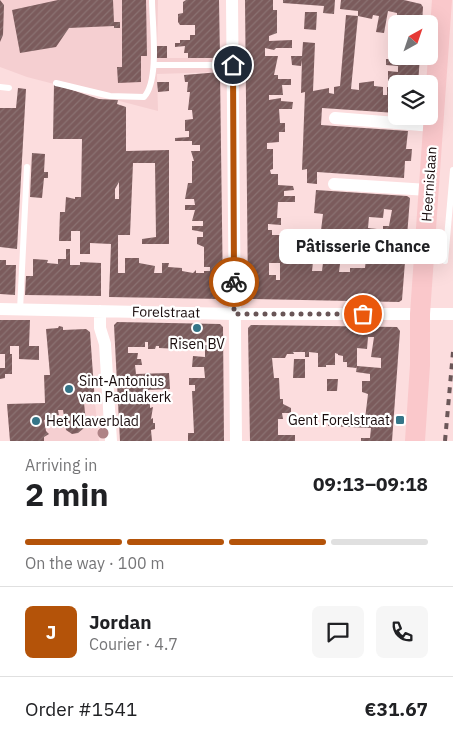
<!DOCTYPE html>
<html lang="en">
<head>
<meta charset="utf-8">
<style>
	body { margin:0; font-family:"IBM Plex Sans",sans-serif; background:#f6f6f6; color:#202124; height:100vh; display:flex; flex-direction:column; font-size:19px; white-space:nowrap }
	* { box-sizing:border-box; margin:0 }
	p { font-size:16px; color:#757577 }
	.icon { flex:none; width:28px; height:28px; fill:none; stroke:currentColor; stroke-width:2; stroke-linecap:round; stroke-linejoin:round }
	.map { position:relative; height:441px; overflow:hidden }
	.panel { display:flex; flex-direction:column; background:#fff; flex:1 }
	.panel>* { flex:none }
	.needle { width:32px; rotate:40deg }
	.fabs { position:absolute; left:388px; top:15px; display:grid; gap:10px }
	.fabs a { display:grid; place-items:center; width:50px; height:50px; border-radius:8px; background:#fff; box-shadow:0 5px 20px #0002; font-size:25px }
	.pin { position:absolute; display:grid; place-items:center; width:42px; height:42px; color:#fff; margin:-21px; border:2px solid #fff; border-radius:50%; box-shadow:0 1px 5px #0007 }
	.courier { position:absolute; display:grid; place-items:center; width:50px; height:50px; margin:-25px; border:4px solid #b45309; border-radius:50%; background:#fff; color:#222; box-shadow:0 1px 6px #0007 }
	.bubble { position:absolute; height:35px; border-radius:8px; background:#fff; box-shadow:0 5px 20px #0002; font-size:16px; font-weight:700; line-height:35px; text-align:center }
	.overview em { font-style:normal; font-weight:700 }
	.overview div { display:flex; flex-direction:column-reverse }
	.overview { display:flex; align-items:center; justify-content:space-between; height:85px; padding:0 25px }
	h1 { font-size:32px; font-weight:700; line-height:38px }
	.bar { display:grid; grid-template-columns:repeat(4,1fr); gap:8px 5px; align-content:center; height:60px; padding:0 25px }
	.bar i { height:6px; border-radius:4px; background:#e0e0e0 }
	.bar .active { background:#b45309 }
	.bar p { grid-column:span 4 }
	.line { display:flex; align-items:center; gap:12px; padding:0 25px; border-top:1px solid #e0e0e0 }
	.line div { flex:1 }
	.round { display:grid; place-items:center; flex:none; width:52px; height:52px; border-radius:8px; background:#f6f6f6 }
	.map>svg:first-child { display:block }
	.built { fill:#f5cfd1 }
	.building { fill:url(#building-hatch); fill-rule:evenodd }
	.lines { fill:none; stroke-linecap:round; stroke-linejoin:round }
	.lane { stroke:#fff; stroke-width:6 }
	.street { stroke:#fff; stroke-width:12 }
	.primary { stroke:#fac8cb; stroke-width:20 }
	.rail { stroke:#6b5758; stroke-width:4; stroke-dasharray:6 6; stroke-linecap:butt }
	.tree { fill:#ae8386 }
	.done { stroke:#685556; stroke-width:5; stroke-dasharray:0 9 }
	.route { stroke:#b45309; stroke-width:6 }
	.poi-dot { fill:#357588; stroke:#fff; stroke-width:2 }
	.labels { text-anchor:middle; stroke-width:4.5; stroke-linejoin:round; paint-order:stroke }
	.street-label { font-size:14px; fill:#190c0d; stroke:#fff }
	.poi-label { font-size:14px; fill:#190c0d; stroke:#fff; text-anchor:start }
</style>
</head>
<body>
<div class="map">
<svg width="453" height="441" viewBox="0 0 453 441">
	<defs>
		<pattern id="building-hatch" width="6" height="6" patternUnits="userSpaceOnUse" patternTransform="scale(1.25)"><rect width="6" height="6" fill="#7b5b5c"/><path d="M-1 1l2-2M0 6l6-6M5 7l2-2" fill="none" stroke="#8b7272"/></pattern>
	</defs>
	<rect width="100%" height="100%" fill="#fcddde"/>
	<path class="built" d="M0,0H158L157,58H220V72L157,74L158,111L27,77L0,67Z
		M84,403H95L99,441H10L7,404H19L20,420L53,419V415H59L58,410H63L66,430L72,434L78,433L84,428Z"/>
	<path class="building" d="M0,0L4,5L3,35L0,42Z
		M58,0H113L114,22H120V28H114V26L69,28L56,47L20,53L12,10Z
		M122,0H146L147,56H141V82L118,83L117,67H122Z
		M186,0H219L220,58H188V53H184L185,46L175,47V43H180V40H190V35H195V25H180L178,22V14L183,13V2Z
		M245,0H273V10H277V33L269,36V41L292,40V48H276L274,50L265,48V56H278L274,75H278V79H291V85H282L283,95H269V100L281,98V101L293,102L292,109H279L280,123H285V132H279V142L267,143V149H273V169L270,170L271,174H278V185L293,186L294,190L284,191V196H295V202H278L277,218H281V225L268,224V230H272V235H291V229H307L306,245H285L284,256L314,253L312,271H322L323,263L319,262L318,255L323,214L314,213L316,190L407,196L410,198L402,300L399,302L251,299L248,297ZM384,209L392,210L389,226H383V229H377L368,228L369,217L383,218ZM367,241L384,243V249L367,248ZM341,256L366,258L365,268H350V272H339ZM269,263H280V280H276V275H269Z
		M283,0H335L334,14L323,13L324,6L283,3Z
		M341,0H404L421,4L423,7L422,24H397V13L388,11L384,33L376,32L379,16L373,15L372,19L358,16V11L340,9Z
		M305,12H317L316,30L304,29Z
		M346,15L358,16L351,89L359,90V83L374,81V86L383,87V95H387V87L392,88L393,81H388V71L398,72V66L386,65V59H396L397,56H420L418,84H396V113L322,108L321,125L408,131L406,149H412L411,161H405L404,178L317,172V184L307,183V169L302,170L305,92L301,93L302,60L301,66L292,65L291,56H302L303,42L315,43L313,91L329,88V93L334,94V87L340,86Z
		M157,46H167V58H157Z
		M220,72L223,296L220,299L109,297L111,244L90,243V254H80V231H71V241H59L60,212H65L66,197L75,199V197H81L82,139H53L54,84L99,99L118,100L117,104L126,107V151L169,150V244H142V239L156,237L155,163H133L130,235H118V273H125V258H139V263L155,266L154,273H162V263H169L168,267L182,268V271L193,273L196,270V273H204V271H210V267H204V247L197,244V237H203V232L192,230V226H203V221H192L195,210H185V205H195L194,199H185L188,183H192V161H194L191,151H200V145H192V141H175V138L189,137V131H185V120L193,119L192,110H188L190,92H187L188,82H185L184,75ZM119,182V199H115V189Z
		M157,82H169V91L158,92Z
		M18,88L26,89L17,249L0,247V108H16Z
		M32,153L45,154L44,172H48V178H44L42,198L30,197Z
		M66,249H70V265H80V262L101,263V296L25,295L26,276H33V259L48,260L47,263L58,264V259H66Z
		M0,260H6V265H16L15,295L0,294Z
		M0,320H30L29,346H39V360L19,359V346H10V354H12V374H5V378L0,379V368H5V354H0Z
		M117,322L220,324L223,327L224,441H188V433H194L192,391H195V385H189V378H205L204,367H192L193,356L205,357V345L214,346V342L180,343L179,349L159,348V346H156L155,349H148V342H145V347H128V353H138L137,359H141L142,365H135L136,374L169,373L170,389L146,390L147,401L152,400L150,403V408L153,407L151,419L153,418V423H155V429L151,430L152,441H120L114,325Z
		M251,325L397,327L400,331L392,441H361V438H370L371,428L328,426L329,416L365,419L368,394L362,392V381H370V374L356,372L357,366L381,368V358L371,357L374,337H368L367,349L357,348V368L347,367V362H343V356L338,355V354L335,353V365H326V367H318V353L309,352V357H305V352H293L294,354H287L285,358H272L274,378H279L280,399H283V404L291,408V413H282L283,419H278V435H295V441H250L248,328Z
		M59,326L63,327V330L86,329L90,332L95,403H84L86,422L84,428L78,433L72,434L66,430L63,410H58L59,415H53V419L44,420L46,431L49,434L44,437V441H10L7,404L45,403L44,375H50L46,329L58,328Z
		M294,359H305V378H293Z
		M327,379H338L337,391H327Z"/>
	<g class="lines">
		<path class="lane" d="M154,65H211L219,68H233
			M56,83L110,96L144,97C160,80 152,23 152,0
			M0,87L9,88
			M445,261L453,170
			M20,310L27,167"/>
		<path class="street" d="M232,0L236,441
			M335,118L433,126
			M334,184L428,190
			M0,309L234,314H453
			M100,311V328L105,344L111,441"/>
		<path class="primary" d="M415,441L420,365V314L442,0"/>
		<path class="rail" d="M445,441L453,352"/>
	</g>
	<circle class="tree" cx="103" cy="433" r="5.5"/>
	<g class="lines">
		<path class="done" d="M234,282V314H363"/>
		<path class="route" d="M233,65L234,282"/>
	</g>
	<g class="poi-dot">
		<circle cx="197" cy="328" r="5"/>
		<circle cx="69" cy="389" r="5"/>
		<rect x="395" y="415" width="10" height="10" rx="2.5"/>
		<circle cx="36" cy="421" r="5"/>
	</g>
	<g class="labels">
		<g class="street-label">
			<text transform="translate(429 184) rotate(-86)" y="5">Heernislaan</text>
			<text transform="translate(166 312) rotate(1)" y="5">Forelstraat</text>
		</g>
		<g class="poi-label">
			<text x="197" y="349" text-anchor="middle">Risen BV</text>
			<text x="79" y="386">Sint-Antonius<tspan x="79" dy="16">van Paduakerk</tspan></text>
			<text x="390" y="425" text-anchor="end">Gent Forelstraat</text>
			<text x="46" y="426">Het Klaverblad</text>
		</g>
	</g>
</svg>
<div class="fabs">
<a><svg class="needle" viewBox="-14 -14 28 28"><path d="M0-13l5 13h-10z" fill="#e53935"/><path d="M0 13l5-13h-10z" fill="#757577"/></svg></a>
<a><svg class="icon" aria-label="layers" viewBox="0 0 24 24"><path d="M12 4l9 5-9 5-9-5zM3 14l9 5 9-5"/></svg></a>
</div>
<div class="pin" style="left:363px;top:314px;background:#ea580c"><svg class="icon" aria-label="bag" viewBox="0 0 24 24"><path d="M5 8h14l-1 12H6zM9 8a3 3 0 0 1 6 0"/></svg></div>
<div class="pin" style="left:233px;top:65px;background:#1f2937"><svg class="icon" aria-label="home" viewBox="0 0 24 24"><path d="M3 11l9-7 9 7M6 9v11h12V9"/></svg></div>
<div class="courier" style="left:234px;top:282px"><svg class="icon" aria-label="bike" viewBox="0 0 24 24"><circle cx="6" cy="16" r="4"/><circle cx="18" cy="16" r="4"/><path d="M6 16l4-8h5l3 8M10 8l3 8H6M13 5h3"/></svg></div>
<div class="bubble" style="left:279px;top:229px;width:168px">Pâtisserie Chance</div>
</div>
<section class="panel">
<div class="overview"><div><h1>2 min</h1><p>Arriving in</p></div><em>09:13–09:18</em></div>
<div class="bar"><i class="active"></i><i class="active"></i><i class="active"></i><i></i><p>On the way · 100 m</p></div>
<div class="line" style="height:90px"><b class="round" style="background:#b45309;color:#fff">J</b><div><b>Jordan</b><p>Courier · 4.7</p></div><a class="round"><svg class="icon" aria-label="chat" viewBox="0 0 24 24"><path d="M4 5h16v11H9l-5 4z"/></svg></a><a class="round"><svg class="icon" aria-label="phone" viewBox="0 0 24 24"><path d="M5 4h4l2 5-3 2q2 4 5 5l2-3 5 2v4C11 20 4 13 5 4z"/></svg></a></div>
<div class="line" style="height:65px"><div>Order #1541</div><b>€31.67</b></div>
</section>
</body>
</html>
